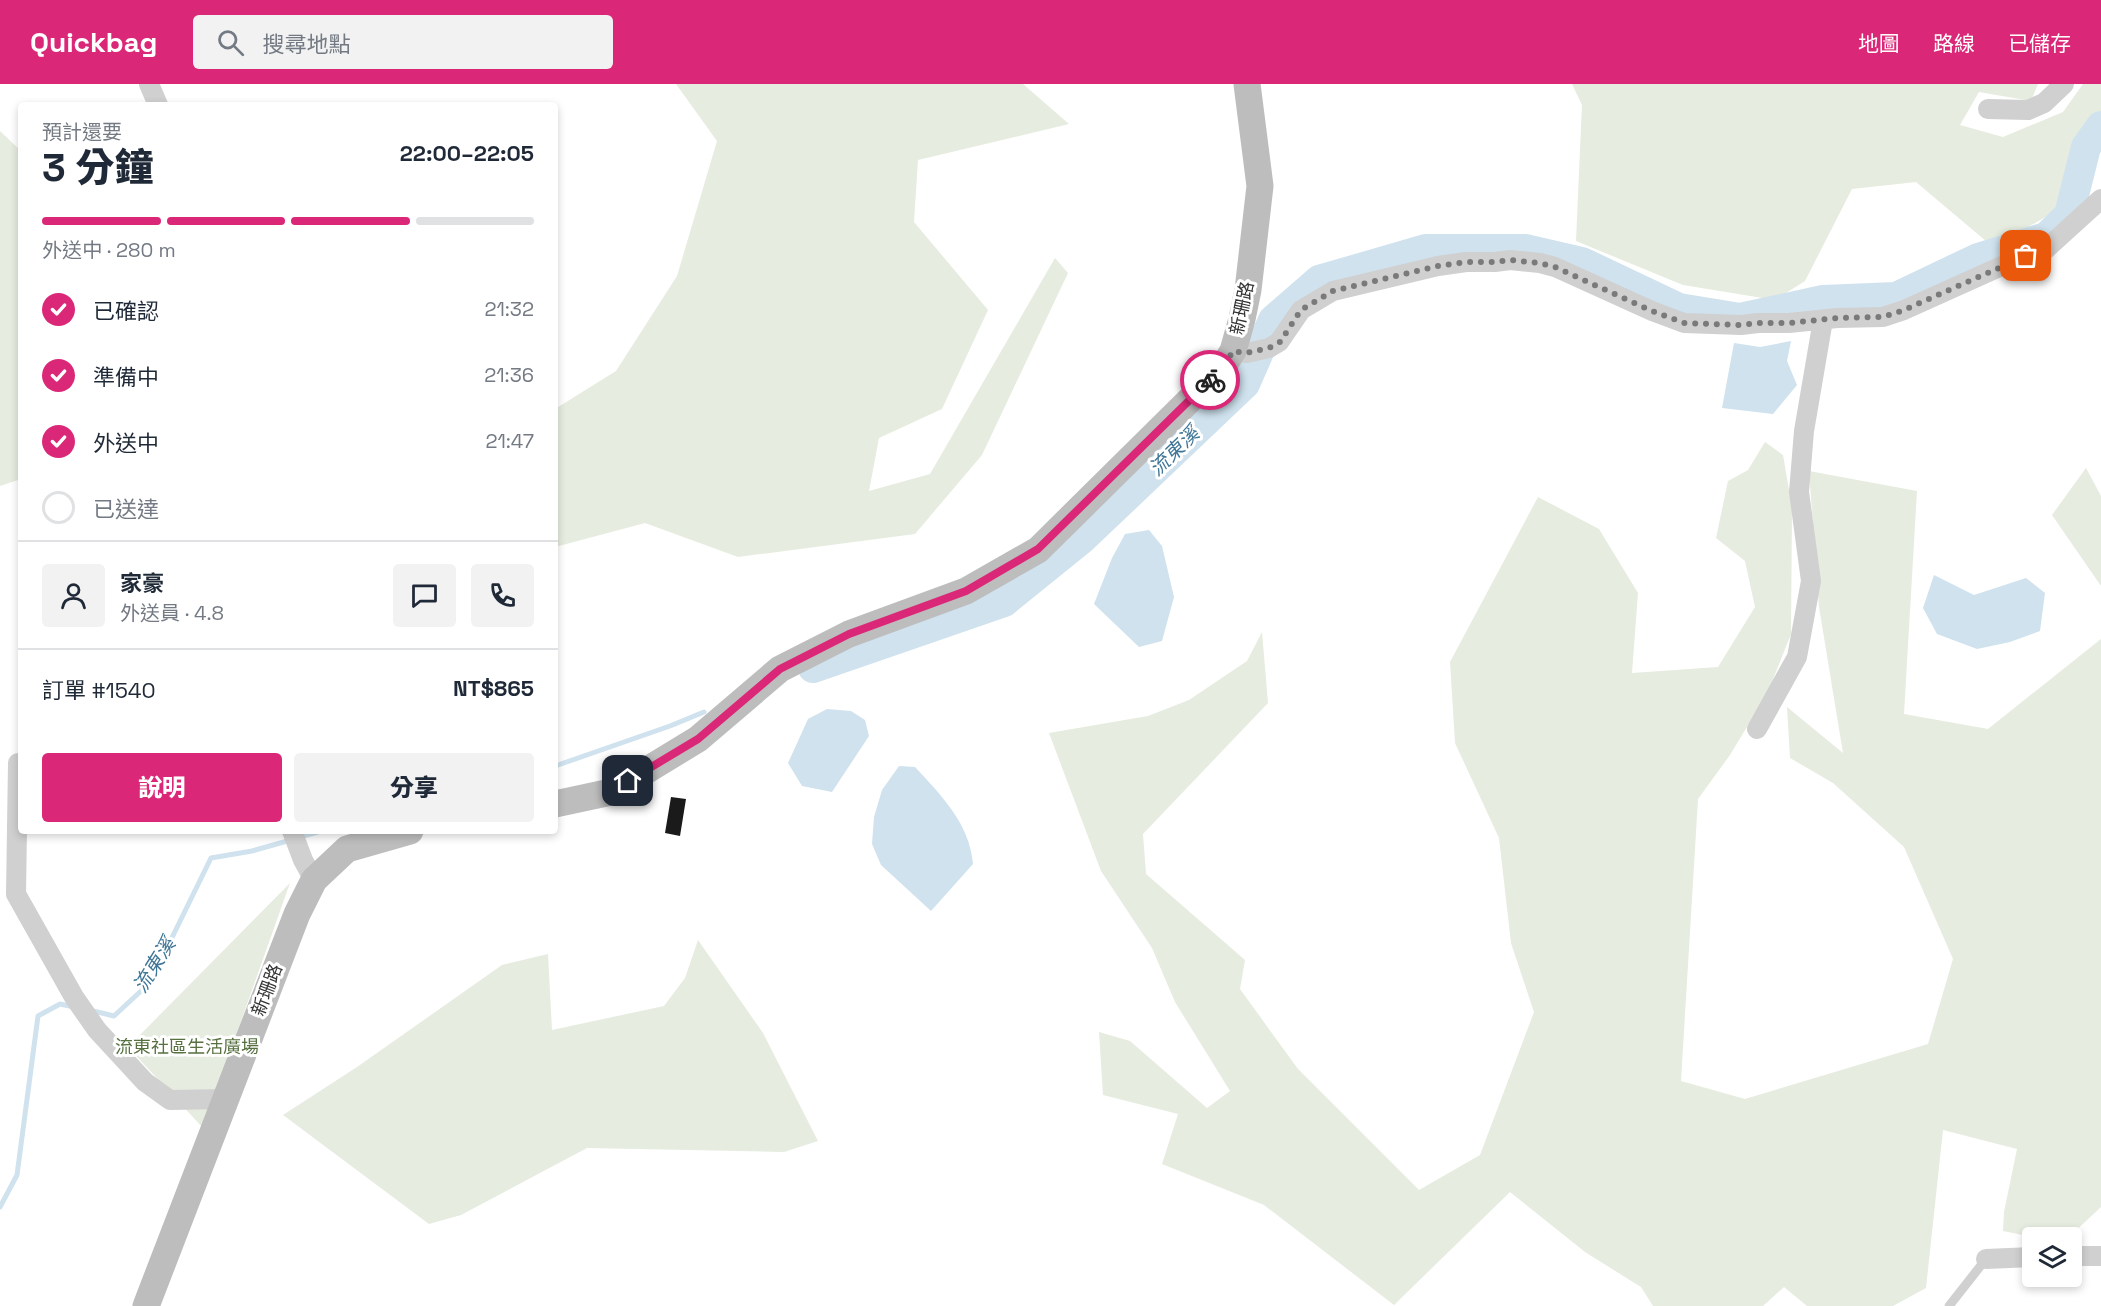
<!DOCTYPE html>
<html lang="zh-TW">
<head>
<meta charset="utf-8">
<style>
	body { margin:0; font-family:"Space Grotesk","Noto Sans TC",sans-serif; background:#f2f2f3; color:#1f2937; height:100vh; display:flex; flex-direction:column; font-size:22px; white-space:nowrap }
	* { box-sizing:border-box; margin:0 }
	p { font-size:20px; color:#747a83 }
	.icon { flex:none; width:33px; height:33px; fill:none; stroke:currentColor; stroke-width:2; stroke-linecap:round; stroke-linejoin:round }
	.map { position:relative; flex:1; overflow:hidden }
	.side { position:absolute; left:18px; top:18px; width:540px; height:732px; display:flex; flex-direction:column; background:#fff; border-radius:6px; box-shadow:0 3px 9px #0003 }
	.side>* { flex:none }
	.fabs { position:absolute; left:2022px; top:1143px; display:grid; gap:12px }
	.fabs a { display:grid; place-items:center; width:60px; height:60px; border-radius:6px; background:#fff; box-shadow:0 3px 9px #0003; font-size:30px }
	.pin { position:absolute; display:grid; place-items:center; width:51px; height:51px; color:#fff; margin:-26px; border-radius:12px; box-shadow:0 3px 9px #0006 }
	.courier { position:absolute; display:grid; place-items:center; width:60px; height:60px; margin:-30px; border:4px solid #db2777; border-radius:50%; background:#fff; color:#222; box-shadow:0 2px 8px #0007 }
	.headline em { font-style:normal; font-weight:800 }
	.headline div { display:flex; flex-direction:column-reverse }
	.headline { display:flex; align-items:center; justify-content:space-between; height:102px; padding:0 24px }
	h1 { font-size:39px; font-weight:800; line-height:45px }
	.bar { display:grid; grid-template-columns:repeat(4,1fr); gap:9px 6px; align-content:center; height:72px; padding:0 24px }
	.bar i { height:8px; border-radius:4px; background:#e0e1e3 }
	.bar .selected { background:#db2777 }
	.bar p { grid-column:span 4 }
	.line { display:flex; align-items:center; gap:15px; padding:0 24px; border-top:2px solid #e0e1e3 }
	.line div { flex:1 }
	.round { display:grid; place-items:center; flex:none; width:63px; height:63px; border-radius:6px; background:#f2f2f3 }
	ol { padding:0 24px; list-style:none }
	li { display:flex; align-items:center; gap:18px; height:66px }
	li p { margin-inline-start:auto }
	li .icon { padding:6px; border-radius:50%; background:#db2777; color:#fff; stroke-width:4 }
	li:last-child { color:#747a83 }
	li i { width:33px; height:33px; border:3px solid #e0e1e3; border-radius:50% }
	.cta { display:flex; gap:12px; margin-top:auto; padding:12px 24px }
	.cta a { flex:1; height:69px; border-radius:6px; background:#db2777; color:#fff; font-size:24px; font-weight:800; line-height:69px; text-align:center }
	.cta a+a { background:#f2f2f3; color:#1f2937 }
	header { display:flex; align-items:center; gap:36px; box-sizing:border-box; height:84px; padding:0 30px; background:#db2777; color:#fff }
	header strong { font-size:28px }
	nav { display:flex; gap:33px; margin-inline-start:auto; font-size:21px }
	.search { width:420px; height:54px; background:#f2f2f3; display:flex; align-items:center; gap:15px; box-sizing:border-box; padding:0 21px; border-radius:6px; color:#747a83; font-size:22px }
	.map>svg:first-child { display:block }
	.green { fill:#e6ecdf }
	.water { fill:#cfe2ee }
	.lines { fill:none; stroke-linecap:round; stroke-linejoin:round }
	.stream { stroke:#cfe2ee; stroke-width:5 }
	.river { stroke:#cfe2ee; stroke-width:30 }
	.building { fill:#1a1a1a }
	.lane { stroke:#d0d0d0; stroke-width:9 }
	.street { stroke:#d0d0d0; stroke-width:20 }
	.secondary { stroke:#bdbdbd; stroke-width:27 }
	.done { stroke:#7a7a7a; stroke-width:6; stroke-dasharray:0 10.8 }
	.route { stroke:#db2777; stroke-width:8 }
	.labels { text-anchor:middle; stroke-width:6; stroke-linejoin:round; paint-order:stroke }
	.street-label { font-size:18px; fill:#333; stroke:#fff }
	.park-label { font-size:18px; fill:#56703f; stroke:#fff }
	.water-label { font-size:20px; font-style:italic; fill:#3f7597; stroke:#fff }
</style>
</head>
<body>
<header>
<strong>Quickbag</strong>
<div class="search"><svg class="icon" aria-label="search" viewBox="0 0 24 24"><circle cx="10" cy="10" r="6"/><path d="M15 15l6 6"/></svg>搜尋地點</div>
<nav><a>地圖</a><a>路線</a><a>已儲存</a></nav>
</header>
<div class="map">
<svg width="2101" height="1222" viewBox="0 0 2101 1222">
	<rect width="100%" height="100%" fill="#fff"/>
	<path class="green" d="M676,0H1023L1069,40L918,76L914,138L988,226L942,325L879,354L869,407L930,390L1055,174L1068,189L982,371L915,450L738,473L645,439L555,463V325L616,287L677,192L717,57Z
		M1572,0H2038L2031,17L1979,8L1960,41L2003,53L2063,28L2083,0H2101V52L2077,115L1993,163L1916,98L1852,105L1805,197L1775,216L1683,201L1576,157L1582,21Z
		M0,47L21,67V395L0,402Z
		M1765,358L1783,371L1792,423L1791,550L1768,608L1730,671L1698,715L1681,997L1745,1015L1928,960L1953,875L1904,763L1833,699L1790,674L1787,623L1843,669L1819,523L1809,387L1917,407L1904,630L1988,645L2101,555V1123L2069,1153H2033L2003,1147L2004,1128L2017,1065L1943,1046L1926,1204L1893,1222H1807L1784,1203L1763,1222H1653L1641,1203L1585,1168L1510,1108L1394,1221L1264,1121L1162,1080L1178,1030L1103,1011L1099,948L1130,957L1207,1024L1230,1007L1175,918L1152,864L1101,787L1049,649L1148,632L1189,616L1247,577L1262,548L1268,619L1143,750L1146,790L1245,876L1240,905L1298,985L1419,1106L1480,1071L1534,928L1511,859L1499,754L1455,659L1450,578L1538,413L1599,445L1638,509L1632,589L1718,583L1755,523L1745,477L1716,454L1728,397L1748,386Z
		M2086,384L2101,412V502L2052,431Z
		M290,799L203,1044L128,963Z
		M698,856L763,949L818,1057L784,1068L587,1064L461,1131L429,1140L283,1031L357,983L502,881L548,870L552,946L664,922L685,894Z"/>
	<path class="water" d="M1791,257L1787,277L1797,301L1773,330L1722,324L1734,259L1760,263Z
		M1149,446L1162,462L1174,513L1162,557L1139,563L1094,520L1112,474L1125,450Z
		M1934,491L1974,511L2026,494L2045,509L2040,547L2010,558L1977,565L1937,550L1923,524Z
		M827,625L851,627L865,636L869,652L832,708L802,702L788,679L808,635Z
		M899,682L915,683C941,711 970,740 973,780L931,827L881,781L872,760L874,733L882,706Z"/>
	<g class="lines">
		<path class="stream" d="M555,682L670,642L704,628
			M300,753L321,747
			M89,926L114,932L142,906L162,874L211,774L252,767L291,756
			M0,1123L17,1091L38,932L60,920L74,923"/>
		<path class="river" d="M813,584L1004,518L1083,454L1245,300L1273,236L1319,196L1426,165H1526L1582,178L1679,224L1740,234L1823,216L1896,213L1978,174L2046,153L2069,131L2086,63L2101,42"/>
	</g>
	<path class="building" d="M671,713L686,715L680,752L665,749Z"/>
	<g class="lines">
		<path class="lane" d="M1949,1222L1986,1175"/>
		<path class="street" d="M149,0L158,21
			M1988,25L2028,26L2044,19L2064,0
			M1233,267L1247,269L1269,264L1279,258L1301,226L1333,207L1438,182L1466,178H1495L1510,176L1540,179L1555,183L1652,227L1684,239L1741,241L1758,239H1789L1837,234L1883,233L1904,226L2013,177L2046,165L2101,115
			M1757,645L1797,573L1811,497L1799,408L1804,347L1823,236
			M18,679L16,810L74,913L97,946L145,998L170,1016L226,1015
			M292,747L303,776L314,796
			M2072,1172H2101
			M1986,1175L2032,1173"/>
		<path class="secondary" d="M555,720L611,708L698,655L780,585L849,550L966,507L1038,466L1222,284L1233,267L1242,235L1248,206L1260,102L1247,0
			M146,1222L297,830L314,796L347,765L410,747"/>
	</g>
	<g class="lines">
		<path class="done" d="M1210,296L1222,285L1233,267L1246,269L1269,264L1280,258L1301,226L1333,207L1438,182L1466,178H1495L1510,176L1540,179L1555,183L1652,227L1684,239L1741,241L1758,239H1789L1837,234L1883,233L1904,226L2026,172"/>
		<path class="route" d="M628,697L698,655L780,585L849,550L966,507L1038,465L1210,296"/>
	</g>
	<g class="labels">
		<g class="street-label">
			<text transform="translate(1242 224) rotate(-78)" y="6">新珊路</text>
			<text transform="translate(267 906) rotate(-69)" y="6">新珊路</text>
		</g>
		<g class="park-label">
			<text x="187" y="969">流東社區生活廣場</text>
		</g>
		<g class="water-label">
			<text transform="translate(1174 367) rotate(-44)" y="7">流東溪</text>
			<text transform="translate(154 881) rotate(-58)" y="7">流東溪</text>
		</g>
	</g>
</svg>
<div class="fabs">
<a><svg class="icon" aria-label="layers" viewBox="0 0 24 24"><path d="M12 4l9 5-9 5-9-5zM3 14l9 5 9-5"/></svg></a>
</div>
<div class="pin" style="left:2026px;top:172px;background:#ea580c"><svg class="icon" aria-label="bag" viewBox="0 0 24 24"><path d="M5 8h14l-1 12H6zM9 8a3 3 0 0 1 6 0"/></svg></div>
<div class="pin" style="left:628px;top:697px;background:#1f2937"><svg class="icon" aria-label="home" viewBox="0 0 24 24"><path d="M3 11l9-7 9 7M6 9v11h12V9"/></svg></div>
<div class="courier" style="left:1210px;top:296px"><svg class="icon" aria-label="bike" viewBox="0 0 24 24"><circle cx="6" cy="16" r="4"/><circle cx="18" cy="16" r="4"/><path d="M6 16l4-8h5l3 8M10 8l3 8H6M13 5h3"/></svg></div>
<section class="side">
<div class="headline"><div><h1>3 分鐘</h1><p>預計還要</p></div><em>22:00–22:05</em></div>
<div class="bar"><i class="selected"></i><i class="selected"></i><i class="selected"></i><i></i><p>外送中 · 280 m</p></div>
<ol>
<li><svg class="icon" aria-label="check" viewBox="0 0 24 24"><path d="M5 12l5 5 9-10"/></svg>已確認<p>21:32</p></li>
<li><svg class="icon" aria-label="check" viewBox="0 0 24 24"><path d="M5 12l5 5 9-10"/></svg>準備中<p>21:36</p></li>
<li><svg class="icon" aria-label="check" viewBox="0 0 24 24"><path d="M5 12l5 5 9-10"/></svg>外送中<p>21:47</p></li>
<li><i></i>已送達</li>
</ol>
<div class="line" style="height:108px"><a class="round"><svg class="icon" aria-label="person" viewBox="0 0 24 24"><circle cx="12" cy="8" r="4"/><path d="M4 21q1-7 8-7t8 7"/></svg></a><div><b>家豪</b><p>外送員 · 4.8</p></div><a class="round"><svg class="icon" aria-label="chat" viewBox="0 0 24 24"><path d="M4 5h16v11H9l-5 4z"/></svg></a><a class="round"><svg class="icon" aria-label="phone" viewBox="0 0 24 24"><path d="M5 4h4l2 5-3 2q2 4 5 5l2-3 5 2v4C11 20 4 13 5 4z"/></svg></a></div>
<div class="line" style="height:78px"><div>訂單 #1540</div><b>NT$865</b></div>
<div class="cta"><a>說明</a><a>分享</a></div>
</section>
</div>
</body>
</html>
